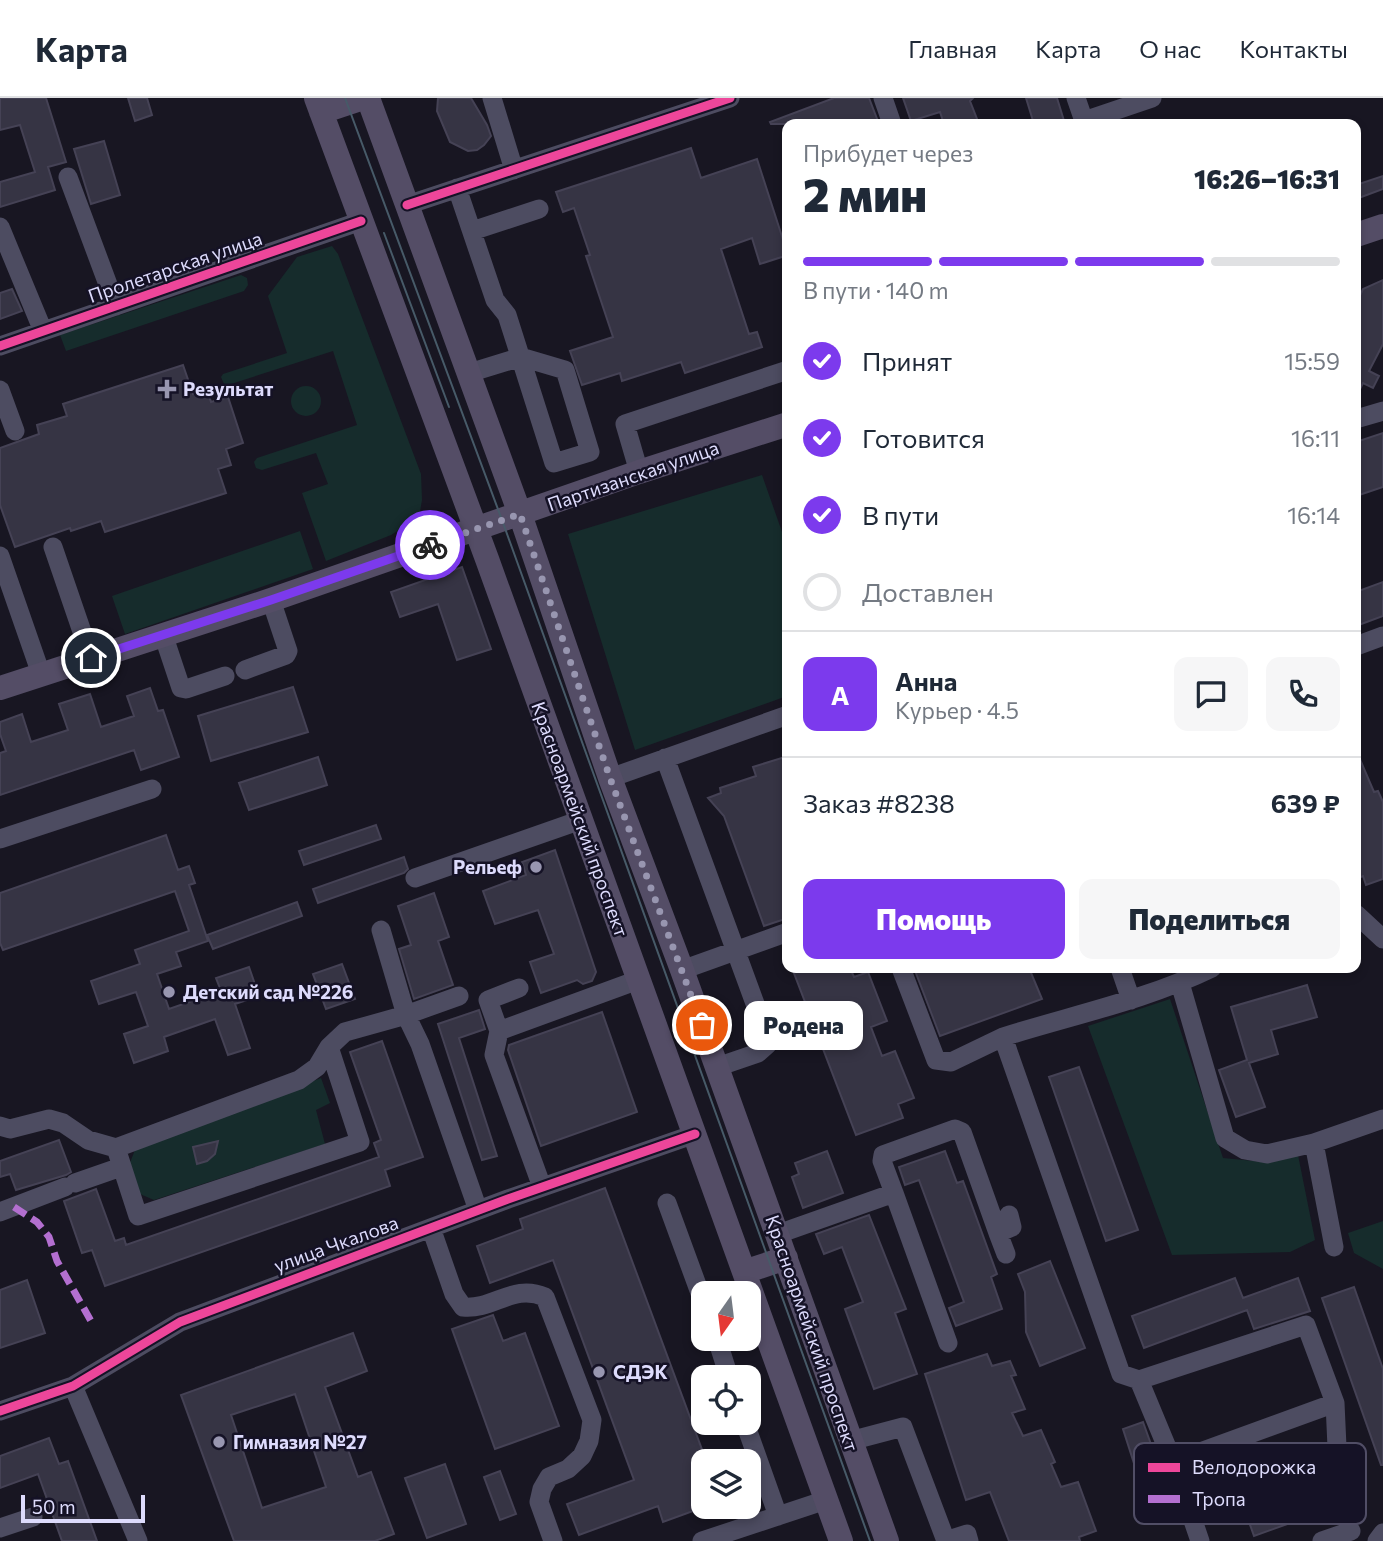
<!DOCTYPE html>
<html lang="ru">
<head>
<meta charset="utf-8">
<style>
	body { margin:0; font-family:Commissioner,sans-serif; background:#f6f6f7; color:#1f2937; height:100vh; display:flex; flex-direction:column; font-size:26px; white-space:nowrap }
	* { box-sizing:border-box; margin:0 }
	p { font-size:23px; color:#747a83 }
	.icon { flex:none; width:38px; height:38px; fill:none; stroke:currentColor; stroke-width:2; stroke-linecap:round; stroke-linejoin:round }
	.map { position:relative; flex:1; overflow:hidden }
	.sheet { position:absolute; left:782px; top:21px; width:579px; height:854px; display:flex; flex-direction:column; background:#fff; border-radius:14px; box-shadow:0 4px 10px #0003 }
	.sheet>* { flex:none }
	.needle { width:46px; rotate:194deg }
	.fabs { position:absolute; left:691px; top:1183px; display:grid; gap:14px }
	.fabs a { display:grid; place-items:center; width:70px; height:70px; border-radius:14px; background:#fff; box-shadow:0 4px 10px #0003; font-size:35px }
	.scale { position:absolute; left:21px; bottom:18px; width:124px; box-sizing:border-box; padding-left:7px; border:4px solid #dddbfc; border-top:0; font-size:19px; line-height:24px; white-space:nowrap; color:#dddbfc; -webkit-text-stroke:5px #151226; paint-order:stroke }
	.pin { position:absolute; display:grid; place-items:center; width:60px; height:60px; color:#fff; margin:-30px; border:4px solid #fff; border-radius:50%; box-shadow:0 2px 7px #0007 }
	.courier { position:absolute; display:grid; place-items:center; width:70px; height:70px; margin:-35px; border:5px solid #7c3aed; border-radius:50%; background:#fff; color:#222; box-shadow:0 2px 9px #0007 }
	.bubble { position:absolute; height:49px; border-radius:14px; background:#fff; box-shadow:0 4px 10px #0003; font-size:23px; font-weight:800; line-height:49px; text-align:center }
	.head em { font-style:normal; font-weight:800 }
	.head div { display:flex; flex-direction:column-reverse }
	.head { display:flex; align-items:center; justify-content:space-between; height:119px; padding:0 21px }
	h1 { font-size:46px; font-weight:800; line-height:52px }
	.bar { display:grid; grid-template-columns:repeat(4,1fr); gap:10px 7px; align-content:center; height:84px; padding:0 21px }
	.bar i { height:9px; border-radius:5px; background:#e0e1e3 }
	.bar .current { background:#7c3aed }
	.bar p { grid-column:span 4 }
	.line { display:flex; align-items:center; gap:18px; padding:0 21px; border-top:2px solid #e0e1e3 }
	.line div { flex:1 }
	.round { display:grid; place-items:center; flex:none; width:74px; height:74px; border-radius:14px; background:#f6f6f7 }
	ol { padding:0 21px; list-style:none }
	li { display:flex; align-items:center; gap:21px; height:77px }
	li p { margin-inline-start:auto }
	li .icon { padding:7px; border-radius:50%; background:#7c3aed; color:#fff; stroke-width:4 }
	li:last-child { color:#747a83 }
	li i { width:38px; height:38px; border:4px solid #e0e1e3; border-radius:50% }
	.button { display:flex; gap:14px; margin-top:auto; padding:14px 21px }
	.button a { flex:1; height:80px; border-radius:14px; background:#7c3aed; color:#fff; font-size:28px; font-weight:800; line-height:80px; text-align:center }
	.button a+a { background:#f6f6f7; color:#1f2937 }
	header { display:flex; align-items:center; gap:42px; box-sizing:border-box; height:98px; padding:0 35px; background:#fff; border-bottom:2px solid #e0e1e3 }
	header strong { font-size:33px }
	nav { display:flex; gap:38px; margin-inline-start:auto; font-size:24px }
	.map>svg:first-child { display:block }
	.green { fill:#162c2c }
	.building { fill:#363444; stroke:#454255; stroke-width:2; fill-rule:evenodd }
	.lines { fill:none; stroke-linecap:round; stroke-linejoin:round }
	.minor { stroke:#4d4c61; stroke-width:19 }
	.major { stroke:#544d66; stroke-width:24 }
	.tram { stroke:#475a68; stroke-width:2 }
	.quiet { stroke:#b36fd0; stroke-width:7; stroke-dasharray:14 7; stroke-linecap:butt }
	.cycleway-casing { stroke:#151226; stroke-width:13 }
	.cycleway { stroke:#ed469a; stroke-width:9 }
	.done { stroke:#9896b0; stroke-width:7; stroke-dasharray:0 12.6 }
	.route { stroke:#7c3aed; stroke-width:9 }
	.poi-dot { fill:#9896b0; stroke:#151226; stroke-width:2.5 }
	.labels { text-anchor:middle; stroke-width:5; stroke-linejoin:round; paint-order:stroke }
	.street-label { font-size:19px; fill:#dddbfc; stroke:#151226 }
	.poi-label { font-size:19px; font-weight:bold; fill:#dddbfc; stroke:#151226; text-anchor:start }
	.key { fill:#151226; stroke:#514e66; stroke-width:2 }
	.key-label { font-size:19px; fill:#dddbfc }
</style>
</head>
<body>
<header>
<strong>Карта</strong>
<nav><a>Главная</a><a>Карта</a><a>О нас</a><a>Контакты</a></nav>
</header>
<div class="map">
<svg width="1383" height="1443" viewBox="0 0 1383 1443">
	<rect width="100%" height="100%" fill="#181622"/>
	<path class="green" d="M332,148L338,156L421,376L422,402L419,419L391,437L326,463L302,395L328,386L316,355L262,372L256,370L254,364L257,360L357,327L333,253L228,287L224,286L221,279L223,276L287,255L268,198L297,159Z
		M241,177L247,180L248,187L244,193L66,253L60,237Z
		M291 303a15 15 0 1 1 30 0a15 15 0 1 1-30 0Z
		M762,377L787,448V598L635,652L568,436Z
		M300,433L313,471L125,536L112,498Z
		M1170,901L1223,1060L1264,1064L1298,1057L1315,1142L1290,1154L1172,1157L1088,928Z
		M321,980L330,1005L316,1012L325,1046L154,1102L140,1096L129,1067L135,1052Z
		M1383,1123V1171L1354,1155L1348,1135Z"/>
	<path class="building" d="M0,0H46L66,64L48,69L55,92L0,109V84L35,74L20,27L0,32Z
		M128,0H147L152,17L135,23Z
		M438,0H471L487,27L491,38L484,47L477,52L468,53L450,44L437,13Z
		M834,0H869L879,26H771L770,24Z
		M903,0H973L970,3L979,26H944L940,14L911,23Z
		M1026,0H1057L1065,26H1034Z
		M104,43L120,97L91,106L74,51Z
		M691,50L701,80L757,61L788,157L760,166L752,140L721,151L749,236L757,234L762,249L685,275L681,264L622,283L620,275L582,287L570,253L613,239L586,158L590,157L574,110L563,114L556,94Z
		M1383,78V91L1356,101V87Z
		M1383,182V246L1369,273L1379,278L1373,290L1363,285L1356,299V206L1363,191Z
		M12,191L22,213L0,221V195Z
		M183,267L193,296L207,292L211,304L228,299L243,345L226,351L231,367L218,371L226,395L105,434L101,423L71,433L70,430L15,449L0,407V350L39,336L37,327L67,318L63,306Z
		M1383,335V389L1356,398V344Z
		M462,469L491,551L457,562L438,506L400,519L391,494Z
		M1383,484V518L1356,528V494Z
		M293,589L308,634L211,663L198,618Z
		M150,590L158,613L163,612L179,659L141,672L134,652L0,697V655L6,653L0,636V624L22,616L31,644L68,632L59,606L90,596L101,629L134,618L127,598Z
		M1356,652L1374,694L1378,693L1383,704V781L1366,787L1363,778L1356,781Z
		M788,658V820L764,828L724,718L708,700L721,695L720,690L756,678L753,669Z
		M318,659L327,687L249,712L239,685Z
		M376,727L381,741L304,767L299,753Z
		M166,737L178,772L189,768L195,785L189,787L208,843L176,854L181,868L157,876L169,911L221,893L216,880L249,869L259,898L235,906L250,950L228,957L215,921L164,939L168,953L134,965L124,936L148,928L136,894L99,906L91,883L140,866L135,852L189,833L175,793L3,852L0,845V795Z
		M555,752L596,874L592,883L583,886L577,882L541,895L530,864L554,856L538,812L495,826L483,793L526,777L522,764Z
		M404,759L408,771L404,775L318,805L313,791Z
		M434,795L449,839L438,843L453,887L414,901L399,851L411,847L398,808Z
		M297,804L302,818L213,851L207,837Z
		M342,866L355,901L326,911L313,876Z
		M792,870H850L854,879L868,874L887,923L871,929L882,958L895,953L914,1000L898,1006L903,1020L856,1037Z
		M914,870H1029L1042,901L940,938Z
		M1307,887L1317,919L1271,932L1278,956L1249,965L1265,1009L1236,1019L1219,972L1247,962L1231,909Z
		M479,912L485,931L459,940L497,1058L482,1062L438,926Z
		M602,914L637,1014L541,1048L508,952L509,947Z
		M382,943L423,1059L385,1072L390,1088L105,1188L92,1152L82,1155L64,1103L96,1091L115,1143L124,1140L126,1147L379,1059L374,1045L381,1042L350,954Z
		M1079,969L1138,1132L1106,1143L1049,979Z
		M59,1042L71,1074L66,1077L16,1092L10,1076L0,1079V1063Z
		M218,1043L215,1056L207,1063L197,1066L193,1049Z
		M827,1053L843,1095L803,1110L792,1079L799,1076L795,1065Z
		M945,1053L957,1085L963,1083L997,1176L991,1179L1002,1211L956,1228L949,1210L964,1204L919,1082L905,1087L899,1069Z
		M605,1090L704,1357V1409L663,1424L658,1408L579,1437L567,1406L634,1382L553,1162L490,1185L477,1148L523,1131L520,1121Z
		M869,1117L906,1211L895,1215L917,1276L874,1291L845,1211L863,1204L842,1149L824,1156L816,1136Z
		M1050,1163L1085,1250L1040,1268L1026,1234L1025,1194L1018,1176Z
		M1235,1180L1243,1200L1298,1180L1310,1213L1254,1231L1247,1212L1144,1250L1132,1218Z
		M27,1182L45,1235L0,1250V1192Z
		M1354,1189L1383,1271V1367H1381L1322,1200Z
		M493,1217L503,1243L525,1235L559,1328L495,1351L452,1231Z
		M353,1235L367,1273L325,1289L358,1379L371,1374L394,1436L375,1443H234L181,1297ZM295,1296L326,1389L262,1410L231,1317Z
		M987,1256L992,1268L1010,1263L1016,1277L1011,1278L1025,1311L1012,1315L1023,1338L1041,1332L1055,1364L1051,1366L1061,1389L1078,1384L1096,1433L1079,1439L1080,1443H1009L990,1394L966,1402L925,1276Z
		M1143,1324L1171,1402L1148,1409L1123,1331Z
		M49,1340L59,1366L68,1363L97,1443H62L38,1376L0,1390V1358Z
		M445,1366L466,1426L427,1440L405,1380Z
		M1349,1369L1360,1400L1254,1438L1243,1407Z
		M500,1373L516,1416L500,1422L484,1379Z"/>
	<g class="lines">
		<path class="minor" d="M492,0L514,72
			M883,0L892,26
			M1076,0L1085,26
			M1084,23L1152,0
			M68,79L116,208
			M457,90L495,202L507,217L554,365L590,354L565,272L521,259L469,275
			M407,107L730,0
			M0,129L43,233
			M472,133L539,111
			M0,248L361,123
			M0,292L15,333
			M1356,321L1383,313
			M639,374L625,326L788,272
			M53,449L91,560
			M0,458L41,576
			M163,536L181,590L186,591L225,578
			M1356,548L1383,538
			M245,572L286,557L288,553L271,502
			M665,660L768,941L767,947L758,955L717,969
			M610,680L788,617
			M0,741L152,691
			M415,780L581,722
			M1356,816L1383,841
			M381,832L406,917L420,946L478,1112
			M901,870L936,962L951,964L1003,939
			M1120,870L1131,902
			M682,872L788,834
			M1180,885L1225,1040L1245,1052L1267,1056L1314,1045L1383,1021
			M499,933L488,902L519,890
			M0,1028L10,1031L49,1021L63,1025L88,1042L116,1050L299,982L317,969L329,949L345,934L406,917L459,898
			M1314,1045L1334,1149
			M116,1050L138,1118L360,1044L329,949
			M75,1085L121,1069
			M542,1089L494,957L499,933L638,882
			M894,1095L882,1063L883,1057L955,1031L962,1034L998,1135L1012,1129L1009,1117
			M667,1105L704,1206
			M0,1114L65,1089
			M431,1130L454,1196L463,1209C494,1212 513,1185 545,1199L592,1322L589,1343L582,1358L568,1371L549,1379L542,1391L539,1404L553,1443
			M998,1135L1006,1156
			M778,1136L894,1095L948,1245
			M717,1241L729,1279
			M1139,1282L1173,1364L1200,1443
			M73,1288L138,1443
			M1335,1305L1337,1349
			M0,1313L73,1288L180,1224L508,1101L695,1036
			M745,1325L778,1418
			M850,1343L903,1329L946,1443
			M1173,1364L1335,1305L1306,1227L1139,1282L1121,1276L1003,939C1073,917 1146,902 1212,870
			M0,1430L33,1419
			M702,1443L826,1402
			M945,1443L967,1436L969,1443
			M1322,1443L1351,1433
			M1377,1443L1383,1435"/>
		<path class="major" d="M316,0L487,461L841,1443
			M368,0L520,416L610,680L682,872L887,1443
			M321,14L363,0
			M1356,137L1383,128
			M0,590L271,502L639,374L788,326
			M744,1174L786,1160"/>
		<path class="tram" d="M345,0L502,422L870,1443
			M384,135L449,309"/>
		<path class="quiet" d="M14,1109L37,1124L49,1139L57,1163L91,1223"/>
		<g class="cycleway-casing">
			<path id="cycleway" d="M407,107L730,0
				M0,248L361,123
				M0,1313L73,1288L180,1224L508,1101L695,1036"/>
		</g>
		<use href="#cycleway" class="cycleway"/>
	</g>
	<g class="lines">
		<path class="done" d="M430,447L520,416L610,680L702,927"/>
		<path class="route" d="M91,560L271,502L430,447"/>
	</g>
	<g class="poi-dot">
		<path d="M163.5 280.5h7v7h7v7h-7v7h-7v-7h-7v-7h7z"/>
		<circle cx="536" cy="769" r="7"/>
		<circle cx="169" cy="894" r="7"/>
		<circle cx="599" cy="1274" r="7"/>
		<circle cx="219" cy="1344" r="7"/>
	</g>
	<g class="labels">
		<g class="street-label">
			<text transform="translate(175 169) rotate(-19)" y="7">Пролетарская улица</text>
			<text transform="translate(633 378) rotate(-19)" y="7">Партизанская улица</text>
			<text transform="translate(580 721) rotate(70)" y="7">Красноармейский проспект</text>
			<text transform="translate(336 1146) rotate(-20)" y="7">улица Чкалова</text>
			<text transform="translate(812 1235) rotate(71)" y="7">Красноармейский проспект</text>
		</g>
		<g class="poi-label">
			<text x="183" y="298">Результат</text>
			<text x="522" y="776" text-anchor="end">Рельеф</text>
			<text x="183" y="901">Детский сад №226</text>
			<text x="613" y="1281">СДЭК</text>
			<text x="233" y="1351">Гимназия №27</text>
		</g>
	</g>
	<rect x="1134" y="1345" width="232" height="81" rx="10" class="key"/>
	<rect x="1148" y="1365" width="32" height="9" fill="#ed469a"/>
	<rect x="1148" y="1397" width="32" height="8" fill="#b36fd0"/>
	<g class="key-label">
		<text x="1192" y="1376">Велодорожка</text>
		<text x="1192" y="1408">Тропа</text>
	</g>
</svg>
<div class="fabs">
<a><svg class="needle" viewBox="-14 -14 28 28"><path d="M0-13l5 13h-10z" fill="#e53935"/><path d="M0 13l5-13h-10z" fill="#747a83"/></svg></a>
<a><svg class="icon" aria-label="locate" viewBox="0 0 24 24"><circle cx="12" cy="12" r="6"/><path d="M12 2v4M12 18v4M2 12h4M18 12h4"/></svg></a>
<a><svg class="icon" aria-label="layers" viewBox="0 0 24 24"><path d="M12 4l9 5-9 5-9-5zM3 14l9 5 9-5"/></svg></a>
</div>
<div class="scale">50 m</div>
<div class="pin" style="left:702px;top:927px;background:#ea580c"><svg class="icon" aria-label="bag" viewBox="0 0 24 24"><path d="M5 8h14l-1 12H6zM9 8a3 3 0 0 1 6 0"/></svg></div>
<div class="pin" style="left:91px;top:560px;background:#1f2937"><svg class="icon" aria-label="home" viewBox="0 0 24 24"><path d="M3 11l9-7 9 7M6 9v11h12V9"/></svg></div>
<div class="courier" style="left:430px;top:447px"><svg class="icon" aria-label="bike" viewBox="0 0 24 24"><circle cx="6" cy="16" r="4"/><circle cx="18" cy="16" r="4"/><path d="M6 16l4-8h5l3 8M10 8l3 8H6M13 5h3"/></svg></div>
<div class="bubble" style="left:744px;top:903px;width:119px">Родена</div>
<section class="sheet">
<div class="head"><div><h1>2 мин</h1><p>Прибудет через</p></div><em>16:26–16:31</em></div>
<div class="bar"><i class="current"></i><i class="current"></i><i class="current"></i><i></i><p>В пути · 140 m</p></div>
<ol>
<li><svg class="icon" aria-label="check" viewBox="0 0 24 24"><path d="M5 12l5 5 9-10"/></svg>Принят<p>15:59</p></li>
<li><svg class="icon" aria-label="check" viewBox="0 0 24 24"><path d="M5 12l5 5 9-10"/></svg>Готовится<p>16:11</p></li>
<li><svg class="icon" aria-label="check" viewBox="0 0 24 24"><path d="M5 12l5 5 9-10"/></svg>В пути<p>16:14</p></li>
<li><i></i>Доставлен</li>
</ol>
<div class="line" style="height:126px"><b class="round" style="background:#7c3aed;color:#fff">А</b><div><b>Анна</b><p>Курьер · 4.5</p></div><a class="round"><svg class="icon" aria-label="chat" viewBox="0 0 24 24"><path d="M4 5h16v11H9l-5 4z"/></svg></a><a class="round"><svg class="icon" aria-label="phone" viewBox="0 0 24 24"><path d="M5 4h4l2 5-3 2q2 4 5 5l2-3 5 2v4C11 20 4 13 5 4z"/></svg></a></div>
<div class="line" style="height:91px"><div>Заказ #8238</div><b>639 ₽</b></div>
<div class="button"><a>Помощь</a><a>Поделиться</a></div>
</section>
</div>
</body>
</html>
